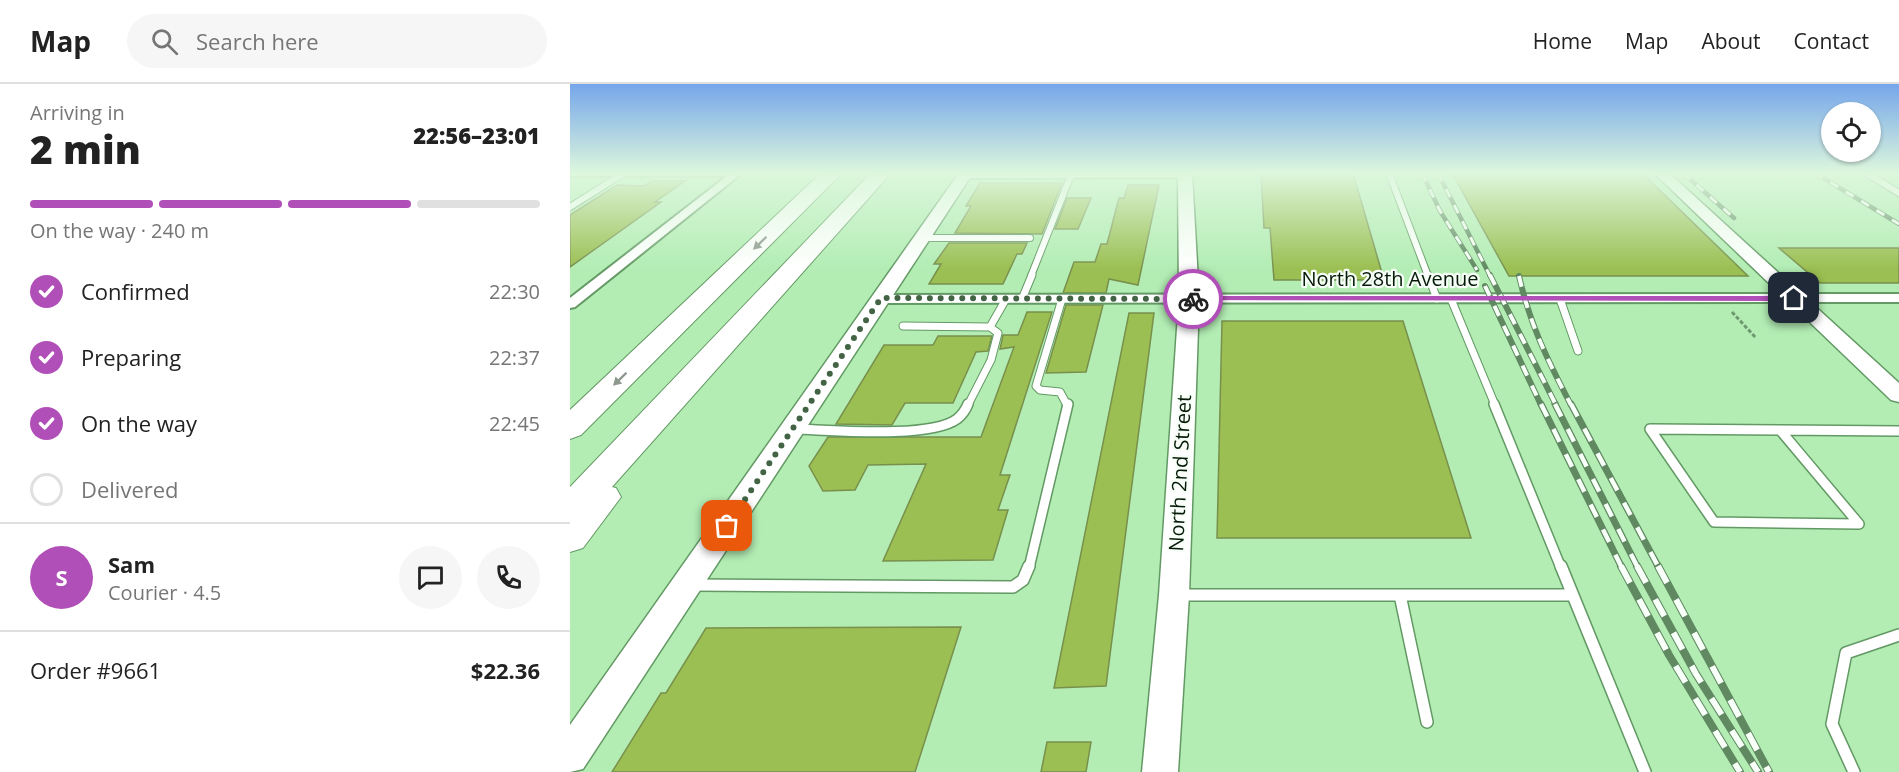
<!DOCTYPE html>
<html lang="en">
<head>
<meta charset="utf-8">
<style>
	body { margin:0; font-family:"Open Sans",sans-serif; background:#f6f6f6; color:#222; height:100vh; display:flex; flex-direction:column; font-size:22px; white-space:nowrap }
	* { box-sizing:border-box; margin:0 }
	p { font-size:20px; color:#767676 }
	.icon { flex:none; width:33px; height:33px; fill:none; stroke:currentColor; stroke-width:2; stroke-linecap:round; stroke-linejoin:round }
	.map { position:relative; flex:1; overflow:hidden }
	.sheet { display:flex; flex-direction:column; background:#fff; width:570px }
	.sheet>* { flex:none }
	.fabs { position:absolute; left:1251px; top:18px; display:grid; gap:12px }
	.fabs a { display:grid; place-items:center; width:60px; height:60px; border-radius:50%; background:#fff; box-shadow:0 2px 4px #0004; font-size:30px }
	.pin { position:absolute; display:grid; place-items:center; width:51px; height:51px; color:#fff; margin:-26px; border-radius:12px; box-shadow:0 3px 9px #0006 }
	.courier { position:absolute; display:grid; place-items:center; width:60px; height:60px; margin:-30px; border:4px solid #b04fb7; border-radius:50%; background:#fff; color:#222; box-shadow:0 2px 8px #0007 }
	.overview em { font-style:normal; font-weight:800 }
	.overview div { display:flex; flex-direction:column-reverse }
	.overview { display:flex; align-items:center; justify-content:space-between; height:102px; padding:0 30px }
	h1 { font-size:39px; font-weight:800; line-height:45px }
	.bar { display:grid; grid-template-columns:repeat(4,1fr); gap:9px 6px; align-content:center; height:72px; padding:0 30px }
	.bar i { height:8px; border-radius:4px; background:#e0e0e0 }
	.bar .current { background:#b04fb7 }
	.bar p { grid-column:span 4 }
	.line { display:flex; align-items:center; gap:15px; padding:0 30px; border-top:2px solid #e0e0e0 }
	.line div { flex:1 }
	.round { display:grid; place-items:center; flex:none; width:63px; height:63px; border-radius:32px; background:#f6f6f6 }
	ol { padding:0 30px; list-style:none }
	li { display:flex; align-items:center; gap:18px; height:66px }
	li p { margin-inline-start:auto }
	li .icon { padding:6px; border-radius:50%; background:#b04fb7; color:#fff; stroke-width:4 }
	li:last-child { color:#767676 }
	li i { width:33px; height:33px; border:3px solid #e0e0e0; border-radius:50% }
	header { display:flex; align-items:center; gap:36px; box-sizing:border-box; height:84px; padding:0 30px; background:#fff; border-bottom:2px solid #e0e0e0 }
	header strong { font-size:28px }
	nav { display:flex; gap:33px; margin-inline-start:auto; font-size:21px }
	.search { width:420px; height:54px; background:#f6f6f6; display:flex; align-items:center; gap:15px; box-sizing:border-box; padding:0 21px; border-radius:33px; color:#767676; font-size:22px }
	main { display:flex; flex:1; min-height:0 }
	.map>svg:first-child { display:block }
	.building { fill:#9bbf52; stroke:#78904c; stroke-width:1.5 }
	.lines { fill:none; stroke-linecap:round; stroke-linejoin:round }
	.lane-far3-casing { stroke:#639964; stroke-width:8 }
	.lane-far2-casing { stroke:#639964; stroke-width:9 }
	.lane-far1-casing { stroke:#639964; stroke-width:12 }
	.lane-casing { stroke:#639964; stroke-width:14 }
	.street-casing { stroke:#639964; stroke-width:4 }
	.secondary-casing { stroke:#639964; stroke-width:3 }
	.highway-casing { stroke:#639964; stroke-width:2 }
	.path { stroke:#6d996f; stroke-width:3; stroke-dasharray:4 2; stroke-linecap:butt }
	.lane-far3 { stroke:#fff; stroke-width:6 }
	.lane-far2 { stroke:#fff; stroke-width:7 }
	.lane-far1 { stroke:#fff; stroke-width:9 }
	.lane { stroke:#fff; stroke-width:11 }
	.street { fill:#fff; fill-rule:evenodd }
	.secondary { fill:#fff; fill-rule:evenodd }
	.highway { fill:#fff; fill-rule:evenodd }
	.rail-far3-casing { stroke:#608962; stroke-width:4.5 }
	.rail-far2-casing { stroke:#608962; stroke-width:6 }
	.rail-far1-casing { stroke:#608962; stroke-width:7 }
	.rail-casing { stroke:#608962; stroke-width:8 }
	.rail-far3 { stroke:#f8fef8; stroke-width:3; stroke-dasharray:9; stroke-linecap:butt }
	.rail-far2 { stroke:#f8fef8; stroke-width:4; stroke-dasharray:11; stroke-linecap:butt }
	.rail-far1 { stroke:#f8fef8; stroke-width:4.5; stroke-dasharray:14; stroke-linecap:butt }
	.rail { stroke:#f8fef8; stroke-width:6; stroke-dasharray:19; stroke-linecap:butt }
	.oneway { fill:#8e988f }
	.route { fill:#b04fb7 }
	.done { stroke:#426444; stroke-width:6; stroke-dasharray:0 10.8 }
	.labels { text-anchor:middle; stroke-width:4.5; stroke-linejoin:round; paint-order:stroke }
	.street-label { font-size:20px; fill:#051b07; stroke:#f8fef8 }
</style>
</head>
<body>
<header>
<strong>Map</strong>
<div class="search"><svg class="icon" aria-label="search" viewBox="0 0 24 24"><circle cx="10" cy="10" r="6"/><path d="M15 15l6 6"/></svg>Search here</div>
<nav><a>Home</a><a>Map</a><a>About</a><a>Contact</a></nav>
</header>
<main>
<section class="sheet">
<div class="overview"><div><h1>2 min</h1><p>Arriving in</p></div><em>22:56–23:01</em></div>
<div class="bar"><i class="current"></i><i class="current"></i><i class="current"></i><i></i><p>On the way · 240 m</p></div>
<ol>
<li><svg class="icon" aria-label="check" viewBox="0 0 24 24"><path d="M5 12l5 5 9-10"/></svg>Confirmed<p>22:30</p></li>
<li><svg class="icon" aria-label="check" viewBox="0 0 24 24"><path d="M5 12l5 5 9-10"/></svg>Preparing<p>22:37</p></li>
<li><svg class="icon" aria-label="check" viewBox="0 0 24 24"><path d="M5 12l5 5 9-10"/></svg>On the way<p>22:45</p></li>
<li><i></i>Delivered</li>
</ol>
<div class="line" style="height:108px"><b class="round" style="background:#b04fb7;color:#fff">S</b><div><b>Sam</b><p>Courier · 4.5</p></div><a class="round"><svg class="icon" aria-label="chat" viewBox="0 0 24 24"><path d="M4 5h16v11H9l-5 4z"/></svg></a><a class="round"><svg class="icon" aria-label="phone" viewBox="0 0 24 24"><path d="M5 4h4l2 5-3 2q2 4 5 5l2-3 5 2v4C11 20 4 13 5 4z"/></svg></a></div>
<div class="line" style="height:78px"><div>Order #9661</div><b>$22.36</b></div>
</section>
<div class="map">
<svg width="1329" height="688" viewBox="0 0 1329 688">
	<rect width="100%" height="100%" fill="#b3edb4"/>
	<path class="building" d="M691,89H783L814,196H704L700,144H694Z
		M882,89H1072L1178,192H939Z
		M82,97H115L85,118H91L0,183V131L47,101L74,102Z
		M410,99H492L472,150L385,149L401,122H396Z
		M558,101H589L568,201L539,195L536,209H493L504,178H525L531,160H537L549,114H554Z
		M497,114H521L508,145H485Z
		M379,159H457L452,170H447L433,200H359L371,180H364Z
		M1209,164H1329V199H1250Z
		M496,221H533L516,288L476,289Z
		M457,228H482L430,391H440L428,426H438L423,476L313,477L356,380L298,381L285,406L253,407L239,382L258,353H411L444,263L430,265L433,251H448Z
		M559,229H584L536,602L484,604Z
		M652,237H833L901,454H647Z
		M368,252H422L418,267L406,268L383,319H335L322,341L266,340L314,261H363Z
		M391,543L345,688H42L91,609H96L136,544Z
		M477,658H521L516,688H471Z"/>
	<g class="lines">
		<g class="lane-far3-casing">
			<path id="lane-far3" d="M819,89L858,192
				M1296,89L1329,109
				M0,123L54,89
				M354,154H460
				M461,192L501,91"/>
		</g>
		<g class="lane-far2-casing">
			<path id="lane-far2" d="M858,191L867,215
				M452,215L462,191
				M492,215L466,302L470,306L490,308L497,321
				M881,215L925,321
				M990,215L1008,267
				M333,242L420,243L436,215
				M398,321L421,276L428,249L420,243"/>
		</g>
		<g class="lane-far1-casing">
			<path id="lane-far1" d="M924,320L991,484
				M225,345C261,346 360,355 387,335C392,331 396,325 398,320
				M1080,345L1210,346L1289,440L1144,438Z
				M1210,346L1329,347
				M459,484L498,320"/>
		</g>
		<g class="lane-casing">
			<path id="lane" d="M991,482L1075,688
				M124,501L443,503L453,496L459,482
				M610,511H1002
				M830,511L857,638
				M1284,688L1262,640L1276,569L1329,551"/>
		</g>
		<g class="street-casing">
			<path id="street" d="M0,89H172L5,223L0,224V214L157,92H0Z
				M392,89H619L620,90L615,93L395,94L390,91Z
				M1329,210V218L311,219L304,215L311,211Z"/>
		</g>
		<g class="secondary-casing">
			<path id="secondary" d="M389,89H403L13,685L0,688V641Z
				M608,89H622L629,215L619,511L608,688H572L589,511L609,215Z
				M1084,89H1099L1329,299V318L1321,316Z"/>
		</g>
		<g class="highway-casing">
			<path id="highway" d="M251,89H272L11,351L0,355V326Z
				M301,89H321L42,403L46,404L51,413L13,464L0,468V403Z"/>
		</g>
		<path class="path" d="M1162,228L1186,254"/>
		<use href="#lane-far3" class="lane-far3"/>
		<use href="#lane-far2" class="lane-far2"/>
		<use href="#lane-far1" class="lane-far1"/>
		<use href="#lane" class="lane"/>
		<use href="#street" class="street"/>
		<use href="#secondary" class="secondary"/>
		<use href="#highway" class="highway"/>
		<g class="rail-far3-casing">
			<path id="rail-far3" d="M852,89L870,127L907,186
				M868,89L920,192
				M1113,89L1164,134
				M1245,89L1329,140"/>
		</g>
		<g class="rail-far2-casing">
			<path id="rail-far2" d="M920,191L986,321
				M949,192C960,241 978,277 1001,321
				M915,202L971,321"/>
		</g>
		<g class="rail-far1-casing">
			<path id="rail-far1" d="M971,320L1052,484
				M985,320L1068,484
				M1001,320L1089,484"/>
		</g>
		<g class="rail-casing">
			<path id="rail" d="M1051,482L1099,571L1170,688
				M1067,482L1126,590L1188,688
				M1088,482L1199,688"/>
		</g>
		<use href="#rail-far3" class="rail-far3"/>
		<use href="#rail-far2" class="rail-far2"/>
		<use href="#rail-far1" class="rail-far1"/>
		<use href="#rail" class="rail"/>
	</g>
	<defs><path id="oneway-solid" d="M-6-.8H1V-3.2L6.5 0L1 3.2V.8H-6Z" transform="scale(1.5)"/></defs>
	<g class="oneway">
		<use href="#oneway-solid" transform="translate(190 159) rotate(136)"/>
		<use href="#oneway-solid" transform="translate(50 295) rotate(136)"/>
	</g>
	<linearGradient id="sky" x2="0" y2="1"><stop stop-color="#75a6ea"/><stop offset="0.48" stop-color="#ddf7dd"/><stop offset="1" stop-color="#ddf7dd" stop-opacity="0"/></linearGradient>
	<rect width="1329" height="185" fill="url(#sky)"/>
	<path class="route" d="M623,212H1224L1228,214L1224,217L620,216V213Z"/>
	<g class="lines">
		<path class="done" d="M157,442L311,214L623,215"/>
	</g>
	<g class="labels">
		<g class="street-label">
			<text x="820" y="202">North 28th Avenue</text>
			<text transform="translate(610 389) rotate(-87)" y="7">North 2nd Street</text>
		</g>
	</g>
</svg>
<div class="fabs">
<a><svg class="icon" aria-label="locate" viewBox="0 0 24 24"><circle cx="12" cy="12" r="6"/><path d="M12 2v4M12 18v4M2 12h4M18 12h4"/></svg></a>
</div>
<div class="pin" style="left:157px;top:442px;background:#ea580c"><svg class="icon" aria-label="bag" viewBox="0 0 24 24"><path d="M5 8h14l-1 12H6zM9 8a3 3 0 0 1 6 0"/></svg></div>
<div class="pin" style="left:1224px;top:214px;background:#1f2937"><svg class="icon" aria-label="home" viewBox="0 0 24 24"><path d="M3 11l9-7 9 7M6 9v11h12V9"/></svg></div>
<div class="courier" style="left:623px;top:215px"><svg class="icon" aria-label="bike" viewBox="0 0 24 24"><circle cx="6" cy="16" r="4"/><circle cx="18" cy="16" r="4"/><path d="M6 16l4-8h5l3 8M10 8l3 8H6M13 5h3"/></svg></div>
</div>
</main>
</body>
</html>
